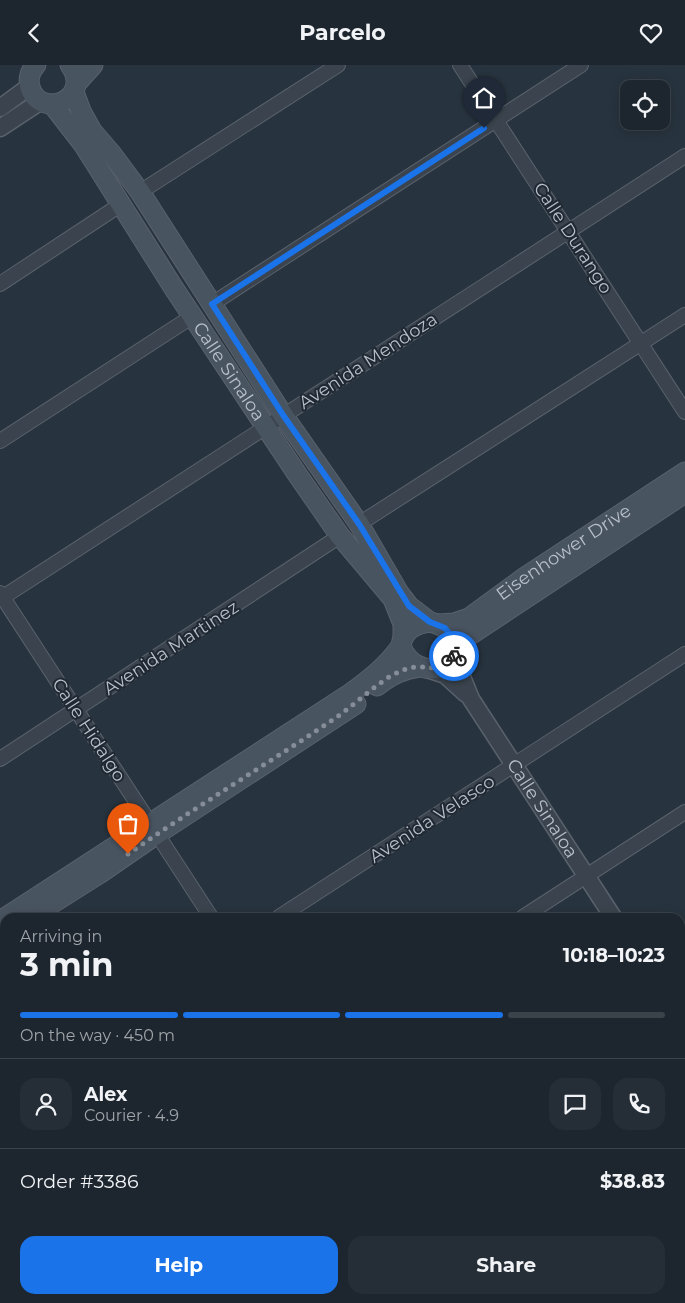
<!DOCTYPE html>
<html lang="en">
<head>
<meta charset="utf-8">
<style>
	body { margin:0; font-family:Montserrat,sans-serif; background:#252e36; color:#f1f3f6; height:100vh; display:flex; flex-direction:column; font-size:19px; white-space:nowrap }
	* { box-sizing:border-box; margin:0 }
	p { font-size:16px; color:#a0a5aa }
	.icon { flex:none; width:28px; height:28px; fill:none; stroke:currentColor; stroke-width:2; stroke-linecap:round; stroke-linejoin:round }
	.map { position:relative; flex:1; overflow:hidden }
	.side { position:absolute; left:0px; top:848px; width:685px; height:391px; display:flex; flex-direction:column; background:#1d262e; border-radius:15px 15px 0 0; box-shadow:0 2px 12px #0003,0 0 0 1px #3b434a }
	.side>* { flex:none }
	.buttons { position:absolute; left:620px; top:15px; display:grid; gap:10px }
	.buttons a { display:grid; place-items:center; width:50px; height:50px; border-radius:10px; background:#1d262e; box-shadow:0 2px 12px #0003,0 0 0 1px #3b434a; font-size:25px }
	.pin { position:absolute; display:grid; place-items:center; width:42px; height:42px; color:#fff; margin:-51px -21px; border-radius:50% 50% 50% 0; rotate:-45deg; box-shadow:0 0 5px #0007 }
	.pin .icon { rotate:45deg }
	.courier { position:absolute; display:grid; place-items:center; width:50px; height:50px; margin:-25px; border:4px solid #1a73e8; border-radius:50%; background:#fff; color:#222; box-shadow:0 1px 6px #0007 }
	.summary em { font-style:normal; font-weight:700 }
	.summary div { display:flex; flex-direction:column-reverse }
	.summary { display:flex; align-items:center; justify-content:space-between; height:85px; padding:0 20px }
	h1 { font-size:32px; font-weight:700; line-height:38px }
	.bar { display:grid; grid-template-columns:repeat(4,1fr); gap:8px 5px; align-content:center; height:60px; padding:0 20px }
	.bar i { height:6px; border-radius:4px; background:#3b434a }
	.bar .current { background:#1a73e8 }
	.bar p { grid-column:span 4 }
	.line { display:flex; align-items:center; gap:12px; padding:0 20px; border-top:1px solid #3b434a }
	.line div { flex:1 }
	.round { display:grid; place-items:center; flex:none; width:52px; height:52px; border-radius:15px; background:#252e36 }
	.button { display:flex; gap:10px; margin-top:auto; padding:10px 20px }
	.button a { flex:1; height:58px; border-radius:15px; background:#1a73e8; color:#fff; font-size:20px; font-weight:700; line-height:58px; text-align:center }
	.button a+a { background:#252e36; color:#f1f3f6 }
	header { display:flex; justify-content:space-between; align-items:center; height:65px; padding:0 20px; background:#1d262e; font-size:22px; font-weight:700 }
	.map>svg:first-child { display:block }
	.lines { fill:none; stroke-linecap:round; stroke-linejoin:round }
	.minor-casing { stroke:#59626c; stroke-width:16 }
	.tertiary-casing { stroke:#59626c; stroke-width:19 }
	.secondary-casing { stroke:#59626c; stroke-width:21 }
	.minor { stroke:#3b444e; stroke-width:14 }
	.tertiary { stroke:#3b444e; stroke-width:16 }
	.secondary { stroke:#495461; stroke-width:19 }
	.done { stroke:#858e98; stroke-width:5; stroke-dasharray:0 9 }
	.route { stroke:#1a73e8; stroke-width:6 }
	.labels { text-anchor:middle; stroke-width:4; stroke-linejoin:round; paint-order:stroke }
	.street-label { font-size:18px; fill:#b7bfc9; stroke:#202933 }
</style>
</head>
<body>
<header><svg class="icon" aria-label="back" viewBox="0 0 24 24"><path d="M15 5l-7 7 7 7"/></svg>Parcelo<svg class="icon" aria-label="heart" viewBox="0 0 24 24"><path d="M12 20l-8-8c-3-5 5-10 8-4 3-6 11-1 8 4z"/></svg></header>
<div class="map">
<svg width="685" height="1238" viewBox="0 0 685 1238">
	<rect width="100%" height="100%" fill="#27333e"/>
	<g class="lines">
		<g class="minor-casing">
			<path id="minor" d="M460,0L685,347
				M140,127L338,0
				M0,219L120,140
				M212,239L581,0
				M0,376L193,251
				M359,459L685,250
				M0,528L211,852
				M0,534L685,91
				M0,694L340,471
				M279,852L685,589
				M523,852L685,747
				M680,908L685,905
				M0,1034L5,1030
				M680,1068L685,1065
				M0,1192L5,1189
				M680,1224L685,1221
				M458,1234L461,1238
				M172,1238L178,1234
				M418,1238L424,1234
				M659,1238L665,1234"/>
		</g>
		<g class="tertiary-casing">
			<g id="tertiary">
				<path d="M0,43L30,21"/>
				<path d="M0,63L41,36"/>
				<path id="s1" d="M454,592L471,634L613,852"/>
				<path d="M430,605L445,610L466,629"/>
				<path d="M680,956L685,963"/>
				<path d="M0,1157L5,1164"/>
				<path d="M50,1234L53,1238"/>
			</g>
		</g>
		<g class="secondary-casing">
			<g id="secondary">
				<path d="M36,0C30,6 28,14 30,22C40,56 94,34 70,0"/>
				<path d="M76,19L93,0"/>
				<path d="M74,27L81,46L92,66L111,88L140,127L283,350L359,459L399,528L409,541L430,557"/>
				<path id="s2" d="M52,39L83,79L173,222L297,409L340,471L393,534L403,559V572"/>
				<path d="M430,557C440,559 447,563 452,572C469,603 416,620 401,581C403,565 415,559 430,557Z"/>
				<path id="s3" d="M439,559L454,558L469,553L525,512L685,407"/>
				<path d="M455,580L685,428"/>
				<path d="M377,621C391,610 403,604 420,602"/>
				<path d="M31,852L99,809L157,769L356,639"/>
				<path d="M0,856L351,628C370,614 387,601 401,581"/>
				<path d="M0,872L5,869"/>
			</g>
		</g>
		<use href="#minor" class="minor"/>
		<use href="#tertiary" class="tertiary"/>
		<use href="#secondary" class="secondary"/>
	</g>
	<g class="lines">
		<path class="done" d="M128,789C194,743 264,701 331,656C351,643 369,625 389,612C398,607 410,601 421,602C438,603 441,606 454,591"/>
		<path class="route" d="M454,591L455,580L449,568L445,563L430,557L409,541L359,459L283,350L212,239L484,63"/>
	</g>
	<g class="labels">
		<g class="street-label">
			<text transform="translate(573 173) rotate(57)" y="6">Calle Durango</text>
			<text transform="translate(368 296) rotate(-33)" y="6">Avenida Mendoza</text>
			<text dy="6" stroke="none"><textPath href="#s2" startOffset="321">Calle Sinaloa</textPath></text>
			<text dy="6" stroke="none"><textPath href="#s3" startOffset="146">Eisenhower Drive</textPath></text>
			<text transform="translate(171 583) rotate(-33)" y="6">Avenida Martinez</text>
			<text transform="translate(89 665) rotate(57)" y="6">Calle Hidalgo</text>
			<text dy="6" stroke="none"><textPath href="#s1" startOffset="176">Calle Sinaloa</textPath></text>
			<text transform="translate(432 754) rotate(-33)" y="6">Avenida Velasco</text>
		</g>
	</g>
</svg>
<div class="buttons">
<a><svg class="icon" aria-label="locate" viewBox="0 0 24 24"><circle cx="12" cy="12" r="6"/><path d="M12 2v4M12 18v4M2 12h4M18 12h4"/></svg></a>
</div>
<div class="pin" style="left:128px;top:789px;background:#ea580c"><svg class="icon" aria-label="bag" viewBox="0 0 24 24"><path d="M5 8h14l-1 12H6zM9 8a3 3 0 0 1 6 0"/></svg></div>
<div class="pin" style="left:484px;top:63px;background:#1f2937"><svg class="icon" aria-label="home" viewBox="0 0 24 24"><path d="M3 11l9-7 9 7M6 9v11h12V9"/></svg></div>
<div class="courier" style="left:454px;top:591px"><svg class="icon" aria-label="bike" viewBox="0 0 24 24"><circle cx="6" cy="16" r="4"/><circle cx="18" cy="16" r="4"/><path d="M6 16l4-8h5l3 8M10 8l3 8H6M13 5h3"/></svg></div>
<section class="side">
<div class="summary"><div><h1>3 min</h1><p>Arriving in</p></div><em>10:18–10:23</em></div>
<div class="bar"><i class="current"></i><i class="current"></i><i class="current"></i><i></i><p>On the way · 450 m</p></div>
<div class="line" style="height:90px"><a class="round"><svg class="icon" aria-label="person" viewBox="0 0 24 24"><circle cx="12" cy="8" r="4"/><path d="M4 21q1-7 8-7t8 7"/></svg></a><div><b>Alex</b><p>Courier · 4.9</p></div><a class="round"><svg class="icon" aria-label="chat" viewBox="0 0 24 24"><path d="M4 5h16v11H9l-5 4z"/></svg></a><a class="round"><svg class="icon" aria-label="phone" viewBox="0 0 24 24"><path d="M5 4h4l2 5-3 2q2 4 5 5l2-3 5 2v4C11 20 4 13 5 4z"/></svg></a></div>
<div class="line" style="height:65px"><div>Order #3386</div><b>$38.83</b></div>
<div class="button"><a>Help</a><a>Share</a></div>
</section>
</div>
</body>
</html>
